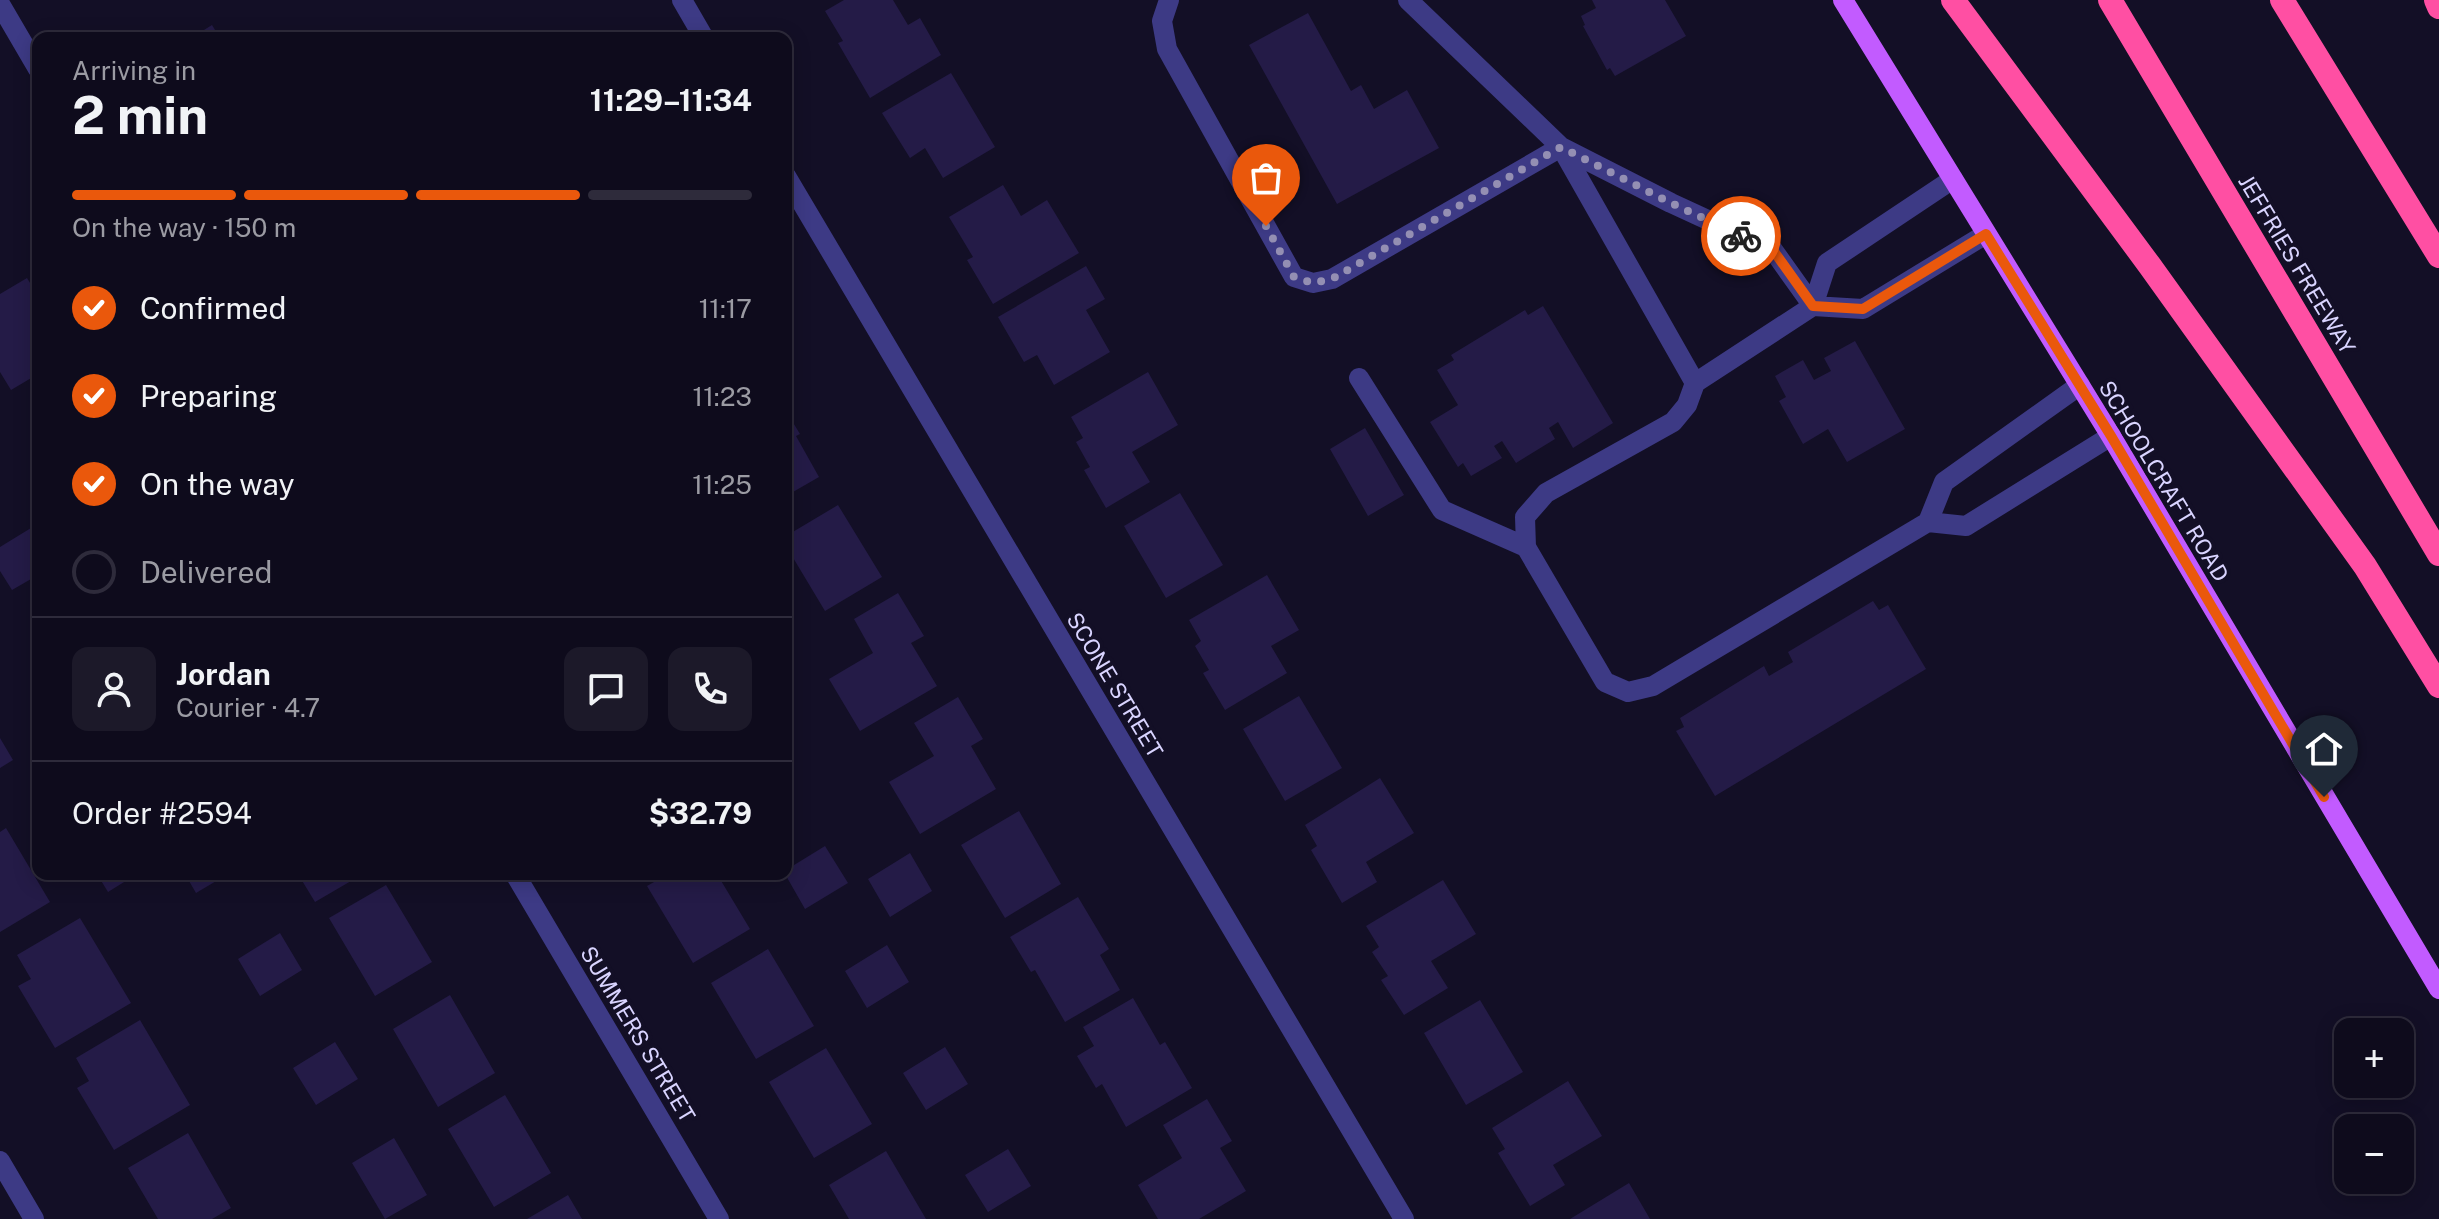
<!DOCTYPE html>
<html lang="en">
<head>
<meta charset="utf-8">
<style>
	body { margin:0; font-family:"Public Sans",sans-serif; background:#1c1929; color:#f1f3f6; height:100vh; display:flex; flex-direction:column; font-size:30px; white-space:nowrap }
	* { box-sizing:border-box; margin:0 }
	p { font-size:26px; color:#9b9ba3 }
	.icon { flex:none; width:44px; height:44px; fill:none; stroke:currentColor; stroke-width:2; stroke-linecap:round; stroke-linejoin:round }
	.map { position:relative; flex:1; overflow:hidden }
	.side { position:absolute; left:32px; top:32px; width:760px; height:848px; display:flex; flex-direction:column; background:#0e0b1c; border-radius:16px; box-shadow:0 4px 20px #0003,0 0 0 2px #2e2b3b }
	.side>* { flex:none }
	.tools { position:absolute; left:2334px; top:1018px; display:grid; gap:16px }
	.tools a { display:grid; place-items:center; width:80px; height:80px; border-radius:16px; background:#0e0b1c; box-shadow:0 4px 20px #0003,0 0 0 2px #2e2b3b; font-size:40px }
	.pin { position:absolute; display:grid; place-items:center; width:68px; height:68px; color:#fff; margin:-82px -34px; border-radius:50% 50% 50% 0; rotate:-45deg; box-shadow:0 0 8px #0007 }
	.pin .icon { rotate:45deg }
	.courier { position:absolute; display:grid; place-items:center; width:80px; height:80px; margin:-40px; border:6px solid #ea580c; border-radius:50%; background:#fff; color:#222; box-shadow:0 2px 10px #0007 }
	.head em { font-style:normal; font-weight:700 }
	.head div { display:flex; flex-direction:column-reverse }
	.head { display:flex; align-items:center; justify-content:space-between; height:136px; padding:0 40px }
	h1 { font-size:52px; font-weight:700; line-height:60px }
	.bar { display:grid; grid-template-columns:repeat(4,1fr); gap:12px 8px; align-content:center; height:96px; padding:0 40px }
	.bar i { height:10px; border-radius:6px; background:#2e2b3b }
	.bar .on { background:#ea580c }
	.bar p { grid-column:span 4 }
	.line { display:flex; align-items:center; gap:20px; padding:0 40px; border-top:2px solid #2e2b3b }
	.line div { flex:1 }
	.round { display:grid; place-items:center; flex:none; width:84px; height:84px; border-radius:16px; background:#1c1929 }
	ol { padding:0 40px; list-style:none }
	li { display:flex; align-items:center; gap:24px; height:88px }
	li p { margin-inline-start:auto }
	li .icon { padding:8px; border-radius:50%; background:#ea580c; color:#fff; stroke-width:4 }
	li:last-child { color:#9b9ba3 }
	li i { width:44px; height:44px; border:4px solid #2e2b3b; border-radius:50% }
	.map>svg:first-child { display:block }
	.building { fill:#241b47 }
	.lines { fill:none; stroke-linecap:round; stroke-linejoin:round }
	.minor { stroke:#3d3a85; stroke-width:20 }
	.major { stroke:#c25bff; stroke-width:20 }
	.highway { stroke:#ff4fa3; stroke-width:24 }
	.done { stroke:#948fb3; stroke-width:8; stroke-dasharray:0 14.4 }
	.route { stroke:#ea580c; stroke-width:10 }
	.labels { text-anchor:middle; stroke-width:8; stroke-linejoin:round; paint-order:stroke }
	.street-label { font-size:22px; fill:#d9d4ff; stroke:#130f26 }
</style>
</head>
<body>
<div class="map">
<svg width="2439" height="1219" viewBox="0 0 2439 1219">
	<rect width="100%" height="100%" fill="#130f26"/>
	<path class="building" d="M844,0H893L908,25L920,18L941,55L870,98L838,43L843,41L825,11Z
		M1592,0H1665L1686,36L1615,76L1610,68L1607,70L1583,26L1585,25L1581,16L1596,8Z
		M1308,13L1351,91L1361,85L1374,109L1407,90L1439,148L1337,204L1249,45Z
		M212,25L220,38H191Z
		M951,73L995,147L943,178L925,148L910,158L882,113Z
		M1003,185L1021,216L1047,200L1079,253L993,304L967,260L973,257L949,217Z
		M1086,266L1105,299L1086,310L1110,352L1054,385L1037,355L1024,362L998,317Z
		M27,278L38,296V374L11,390L0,372V294Z
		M1543,306L1613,423L1573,448L1558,422L1549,428L1555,439L1516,463L1502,441L1494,446L1502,458L1471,476L1463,463L1458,467L1430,422L1458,405L1437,370L1454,360L1451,355L1525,310L1528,315Z
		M1855,341L1905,429L1847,462L1828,429L1803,444L1779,401L1786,397L1775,376L1803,360L1814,380L1831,371L1824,358Z
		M1148,372L1178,425L1132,452L1150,482L1106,508L1084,470L1090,467L1076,442L1083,438L1071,417Z
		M786,411L800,434L796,436L819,477L786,496Z
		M1365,428L1404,495L1368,516L1330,449Z
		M1180,493L1223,565L1166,598L1124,526Z
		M838,505L882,577L825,611L786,546V536Z
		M31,528L38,538V575L12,590L0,571V547Z
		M1267,575L1299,630L1271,646L1287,673L1225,710L1203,673L1209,670L1195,646L1201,641L1189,620Z
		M898,593L924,636L911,643L937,686L860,731L829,679L873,653L854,619Z
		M1873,601L1879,610L1888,605L1926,669L1715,796L1676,731L1684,727L1680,718L1764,666L1769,676L1793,662L1788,652Z
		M1299,696L1342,768L1285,801L1243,729Z
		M958,697L983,739L971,746L996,789L920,834L889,782L934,756L914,723Z
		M0,738L13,760L0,768Z
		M1380,778L1414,833L1366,862L1377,882L1342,903L1311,850L1317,846L1305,825Z
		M1019,811L1061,884L1005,918L961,845Z
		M6,828L50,902L0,932V832Z
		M825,846L848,883L805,909L785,874L786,870Z
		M910,853L932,891L890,917L868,879Z
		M97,874H137L108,892Z
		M185,874H228L196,893Z
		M298,874H363L315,902Z
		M668,874H717L750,929L693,963L647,886Z
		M1443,880L1476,934L1431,961L1448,988L1404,1015L1381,980L1388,976L1372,952L1379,947L1366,926Z
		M386,885L432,962L375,996L329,918Z
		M1078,897L1109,949L1100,955L1120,990L1065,1022L1035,970L1031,972L1010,937Z
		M80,918L131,1003L55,1048L18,986L31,979L17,955Z
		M280,933L302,970L260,996L238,959Z
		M887,945L909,982L867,1008L845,971Z
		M768,949L814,1026L756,1059L711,983Z
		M450,995L495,1073L438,1107L393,1029Z
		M1133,998L1160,1045L1165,1042L1192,1088L1126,1127L1102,1084L1096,1088L1077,1056L1094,1046L1083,1027Z
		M1480,1000L1523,1072L1466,1105L1424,1033Z
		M140,1020L190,1105L114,1150L77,1088L89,1081L76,1058Z
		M335,1042L358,1079L316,1105L293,1068Z
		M945,1047L968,1084L926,1110L903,1073Z
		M826,1048L872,1124L814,1158L769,1082Z
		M1568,1081L1602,1136L1553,1165L1565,1185L1530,1206L1498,1153L1505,1149L1492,1128Z
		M505,1095L551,1173L494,1207L448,1129Z
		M1207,1099L1232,1141L1220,1148L1246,1191L1199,1219H1158L1138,1185L1182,1158L1163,1125Z
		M188,1133L231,1208L212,1219H158L128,1168Z
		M394,1138L427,1195L385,1219L352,1163Z
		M1008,1149L1031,1186L988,1212L965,1175Z
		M886,1151L926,1219H849L829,1185Z
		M1629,1183L1650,1219H1570Z
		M568,1195L582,1219H527Z"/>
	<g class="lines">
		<path class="minor" d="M682,0L704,38
			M1169,0L1162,21L1167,49L1294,277L1313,283L1332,279L1561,147L1695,383
			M1408,0L1561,147L1671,203L1773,250L1813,306L1695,383L1687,405L1673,422L1546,493L1525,517L1526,547L1605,682L1628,692L1653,686L1928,522
			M0,4L38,69
			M786,176L1404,1219
			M1953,179L1827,263L1813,306L1863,309L1986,234
			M1359,378L1442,510L1526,547
			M2080,385L1944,482L1928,522L1966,526L2111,436
			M515,874L719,1219
			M0,1161L34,1219"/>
		<path class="major" d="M1843,0L2111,436L2439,989"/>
		<path class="highway" d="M1953,0L2150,266L2365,566L2439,686
			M2110,0L2439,554
			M2282,0L2439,256
			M2436,0L2439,7"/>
	</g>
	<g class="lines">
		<path class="done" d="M1266,226L1294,277L1313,283L1332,279L1561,147L1671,203L1741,236"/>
		<path class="route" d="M1741,236L1773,250L1813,306L1863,309L1986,234L2111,436L2324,797"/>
	</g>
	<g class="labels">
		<g class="street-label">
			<text transform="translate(2297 264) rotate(59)" y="8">JEFFRIES FREEWAY</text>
			<text transform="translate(2164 481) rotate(59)" y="8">SCHOOLCRAFT ROAD</text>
			<text transform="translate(1115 685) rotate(59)" y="8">SCONE STREET</text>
			<text transform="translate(638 1034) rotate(59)" y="8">SUMMERS STREET</text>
		</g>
	</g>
</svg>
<div class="tools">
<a>+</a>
<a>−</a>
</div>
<div class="pin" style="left:1266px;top:226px;background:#ea580c"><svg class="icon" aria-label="bag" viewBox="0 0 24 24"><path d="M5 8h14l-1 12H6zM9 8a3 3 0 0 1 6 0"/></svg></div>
<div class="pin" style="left:2324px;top:797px;background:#1f2937"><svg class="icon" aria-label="home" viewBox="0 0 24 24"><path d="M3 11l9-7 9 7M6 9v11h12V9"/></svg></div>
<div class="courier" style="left:1741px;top:236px"><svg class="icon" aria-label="bike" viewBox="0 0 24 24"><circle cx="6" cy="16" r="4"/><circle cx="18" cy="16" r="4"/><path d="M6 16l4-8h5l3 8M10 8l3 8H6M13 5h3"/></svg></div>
<section class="side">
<div class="head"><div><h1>2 min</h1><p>Arriving in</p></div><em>11:29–11:34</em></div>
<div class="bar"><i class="on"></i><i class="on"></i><i class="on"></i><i></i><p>On the way · 150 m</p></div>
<ol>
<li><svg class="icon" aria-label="check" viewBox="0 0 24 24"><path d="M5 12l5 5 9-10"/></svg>Confirmed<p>11:17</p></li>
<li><svg class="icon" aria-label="check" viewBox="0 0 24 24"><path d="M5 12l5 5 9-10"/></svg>Preparing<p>11:23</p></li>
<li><svg class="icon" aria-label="check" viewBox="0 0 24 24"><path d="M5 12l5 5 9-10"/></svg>On the way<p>11:25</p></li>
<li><i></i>Delivered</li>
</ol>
<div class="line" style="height:144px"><a class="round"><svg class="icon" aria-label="person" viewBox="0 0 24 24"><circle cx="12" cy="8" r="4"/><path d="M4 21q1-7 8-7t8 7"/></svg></a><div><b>Jordan</b><p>Courier · 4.7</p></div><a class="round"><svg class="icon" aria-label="chat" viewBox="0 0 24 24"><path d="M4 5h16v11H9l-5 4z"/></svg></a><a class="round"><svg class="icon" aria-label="phone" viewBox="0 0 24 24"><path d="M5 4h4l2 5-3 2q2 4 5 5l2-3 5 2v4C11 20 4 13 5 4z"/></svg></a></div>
<div class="line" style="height:104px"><div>Order #2594</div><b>$32.79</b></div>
</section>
</div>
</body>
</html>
